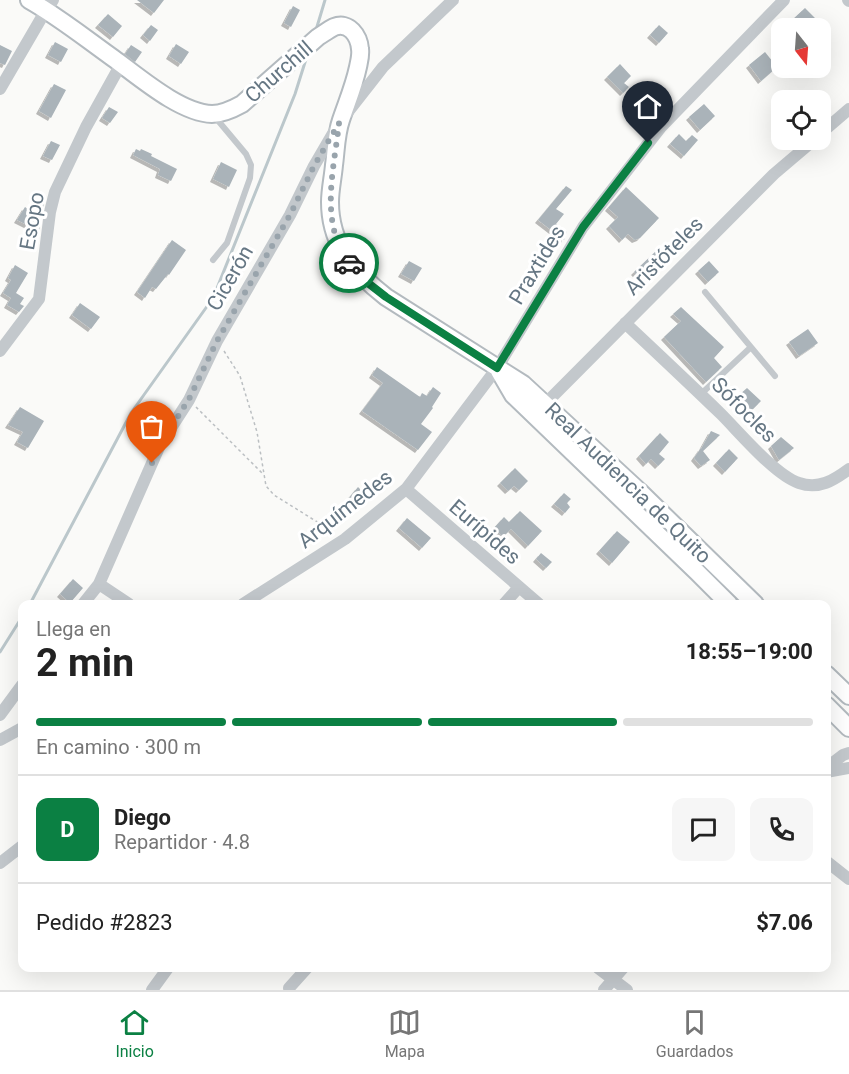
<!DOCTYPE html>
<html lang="es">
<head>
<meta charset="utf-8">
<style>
	body { margin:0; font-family:Roboto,sans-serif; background:#f6f6f6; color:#222; height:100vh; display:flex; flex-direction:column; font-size:22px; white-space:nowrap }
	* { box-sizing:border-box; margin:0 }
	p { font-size:20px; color:#767676 }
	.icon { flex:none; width:33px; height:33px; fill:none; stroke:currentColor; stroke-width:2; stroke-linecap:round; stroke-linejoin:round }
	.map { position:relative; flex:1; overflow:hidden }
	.drawer { position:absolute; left:18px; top:600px; width:813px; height:372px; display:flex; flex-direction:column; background:#fff; border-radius:12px; box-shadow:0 6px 24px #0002 }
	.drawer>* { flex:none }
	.needle { width:39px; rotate:163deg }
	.tools { position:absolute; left:771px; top:18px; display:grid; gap:12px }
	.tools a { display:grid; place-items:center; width:60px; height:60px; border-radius:12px; background:#fff; box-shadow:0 6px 24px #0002; font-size:30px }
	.pin { position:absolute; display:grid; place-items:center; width:51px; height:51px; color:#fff; margin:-62px -26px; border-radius:50% 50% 50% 0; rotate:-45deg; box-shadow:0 0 6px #0007 }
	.pin .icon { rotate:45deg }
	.courier { position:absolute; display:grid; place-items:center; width:60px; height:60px; margin:-30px; border:4px solid #0b8043; border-radius:50%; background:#fff; color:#222; box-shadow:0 2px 8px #0007 }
	.head em { font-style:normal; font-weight:700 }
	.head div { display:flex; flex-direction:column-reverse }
	.head { display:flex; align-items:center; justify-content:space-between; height:102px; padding:0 18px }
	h1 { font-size:39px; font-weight:700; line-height:45px }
	.bar { display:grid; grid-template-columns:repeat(4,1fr); gap:9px 6px; align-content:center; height:72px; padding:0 18px }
	.bar i { height:8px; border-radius:4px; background:#e0e0e0 }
	.bar .current { background:#0b8043 }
	.bar p { grid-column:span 4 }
	.line { display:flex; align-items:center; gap:15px; padding:0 18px; border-top:2px solid #e0e0e0 }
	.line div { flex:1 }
	.round { display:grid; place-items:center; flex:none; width:63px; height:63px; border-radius:12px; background:#f6f6f6 }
	.tabs { display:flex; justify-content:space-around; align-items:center; height:84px; border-top:2px solid #e0e0e0; background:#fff; font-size:16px; color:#767676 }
	.tabs a { display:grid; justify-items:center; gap:3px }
	.tabs .current { color:#0b8043 }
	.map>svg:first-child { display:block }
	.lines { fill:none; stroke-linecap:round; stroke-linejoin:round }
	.stream { stroke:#bbc7cb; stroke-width:3 }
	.building { fill:#aab3b9; filter:url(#shadow) }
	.secondary-casing { stroke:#b3babf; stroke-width:20 }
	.path { stroke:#bbbfc2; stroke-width:1.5; stroke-dasharray:3 3; stroke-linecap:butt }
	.lane { stroke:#c3c8cc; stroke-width:6 }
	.street { stroke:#c3c8cc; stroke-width:12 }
	.secondary { stroke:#fff; stroke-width:16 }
	.done { stroke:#99a4ac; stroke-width:6; stroke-dasharray:0 10.8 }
	.route { stroke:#0b8043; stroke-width:8 }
	.labels { text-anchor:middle; stroke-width:6; stroke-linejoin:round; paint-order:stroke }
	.street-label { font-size:21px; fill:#657683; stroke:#fff }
</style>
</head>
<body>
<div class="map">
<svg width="849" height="990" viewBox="0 0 849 990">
	<defs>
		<filter id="shadow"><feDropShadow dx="-3" dy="3" stdDeviation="0" flood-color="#0004"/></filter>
	</defs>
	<rect width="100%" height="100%" fill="#fafaf8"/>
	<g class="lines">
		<path class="stream" d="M316,30L325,0
			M30,604L131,413L213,298L295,94L307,56
			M0,652L22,617"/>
	</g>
	<path class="building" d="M137,0H164L154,13Z
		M293,6L300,10L291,27L284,23Z
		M805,8L818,21L810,28H798L791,21Z
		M108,14L122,26L113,37L98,25Z
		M151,25L158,30L150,41L143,35Z
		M659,25L668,33L659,43L650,35Z
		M55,42L68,49L61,62L48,55Z
		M176,44L189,52L181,64L169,56Z
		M0,45L12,51L5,65L0,63Z
		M131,45L142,52L135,62L125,54Z
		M765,52L777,67L761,81L749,65Z
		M620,64L631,76L624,83L629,87L623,93L607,77Z
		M54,84L66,90L51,118L39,111Z
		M704,104L715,116L700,130L689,117Z
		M109,107L118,112L110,123L102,118Z
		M679,134L686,141L692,135L698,140L684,156L670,144Z
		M51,141L60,145L52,160L43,156Z
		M136,149L140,151L141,149L152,154L151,156L177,169L171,181L158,175L160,169L133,155Z
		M221,162L237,170L229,187L213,179Z
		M566,186L572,190L556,209L564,214L556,224L567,232L564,240L538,220Z
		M626,187L659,218L640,238L635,240L628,234L622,240L609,226L618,217L608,208Z
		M40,200L44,202L39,231L17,220L25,207L32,212Z
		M172,240L186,250L169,275L168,274L156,289L152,287L145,298L137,292Z
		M656,251L662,257L653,266L659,272L646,285L634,272Z
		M409,261L422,268L414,281L401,274Z
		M709,261L719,272L708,282L698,271Z
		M15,265L28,273L16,293L24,298L20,304L24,306L19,312L7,305L11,298L3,293L11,280L8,278Z
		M80,303L100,317L91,329L72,315Z
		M681,307L724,347L714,358L722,367L706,382L664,337L681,321L673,314Z
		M808,329L818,343L799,356L789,342Z
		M377,367L420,397L422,393L427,396L433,387L441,393L432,407L433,408L421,424L432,432L418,450L362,411L383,383L372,375Z
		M747,388L761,401L751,411L739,395Z
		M20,407L44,421L28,448L17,442L23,432L8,425Z
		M711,431L720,435L703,451L710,460L701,466L694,458L701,448V449Z
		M660,433L669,442L659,454L665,459L658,466L651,459L646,464L639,456Z
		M781,437L794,448L779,460L771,446Z
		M729,449L738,458L725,472L716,463Z
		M515,468L528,481L519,490L514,486L508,491L500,483Z
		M358,487L366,495L352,511L344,504Z
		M564,493L571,499L567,503L570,507L565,513L554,504Z
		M520,511L542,531L528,546L511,529L503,537L494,528L504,517L509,522Z
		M407,518L431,538L422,548L399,528Z
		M617,531L630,542L612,563L599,551Z
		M541,553L552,562L546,568L536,559Z
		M73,579L83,588L70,603L60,594Z"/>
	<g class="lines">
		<g class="secondary-casing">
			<path id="secondary" d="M29,0C59,17 85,38 113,58C138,76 180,113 212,114C223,114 233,109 242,104L318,37C323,34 328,30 334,27C349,21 359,36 360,49C361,55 359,62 358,67C354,86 347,102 341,120C336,134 336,151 334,165C333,177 330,190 330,202C330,245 354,272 386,297L523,384L639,491L755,604
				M499,371L513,395L697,572L729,604
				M826,674L849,696
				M826,705L849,728"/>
		</g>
		<path class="path" d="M224,351L240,376L257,432L266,486L274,495L335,533
			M196,407L263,474"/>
		<path class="lane" d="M213,260L227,243L250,178L251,165L246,154L215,117
			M705,292L775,376
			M701,394L751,347"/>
		<path class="street" d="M848,0L849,1
			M0,89L46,10L53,0
			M347,113L383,67L453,0
			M820,134L849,109
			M625,323C657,353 689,383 721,414C740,433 775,475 799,483C819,490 834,480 849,469
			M0,351L39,299L50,212L55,192L86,127L121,64
			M545,404L774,174L814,140
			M406,489L539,604
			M99,584L129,604
			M83,604L99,584L160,445L189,400L217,341L290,215L314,166L335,130
			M243,604L345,539L406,489L497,368L583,227L661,127L784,0
			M504,604L519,587
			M0,715L22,685
			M0,740L22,728
			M826,768L843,755L849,753
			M826,772L849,768
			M826,861L849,879
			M0,863L22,846
			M598,968L627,990
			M289,988L307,968
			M152,990L168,968
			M604,990L623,968"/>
		<use href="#secondary" class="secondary"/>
	</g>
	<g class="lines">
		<path class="done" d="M152,463L160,445L189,399L217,341L290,215L314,166L339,123C334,170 319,222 349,263"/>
		<path class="route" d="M349,263L368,283L386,297L497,368L583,227L648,143"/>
	</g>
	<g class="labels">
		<g class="street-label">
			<text transform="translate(279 72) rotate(-41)" y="7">Churchill</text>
			<text transform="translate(32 221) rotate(-80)" y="7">Esopo</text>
			<text transform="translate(664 256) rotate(-45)" y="7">Aristóteles</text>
			<text transform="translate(537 265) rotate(-59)" y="7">Praxtides</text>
			<text transform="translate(230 278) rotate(-60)" y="7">Cicerón</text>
			<text transform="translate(744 410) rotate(45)" y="7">Sófocles</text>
			<text transform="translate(628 483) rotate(44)" y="7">Real Audiencia de Quito</text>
			<text transform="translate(345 509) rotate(-38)" y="7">Arquímedes</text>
			<text transform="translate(485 532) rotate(41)" y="7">Eurípides</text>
		</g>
	</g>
</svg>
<div class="tools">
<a><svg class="needle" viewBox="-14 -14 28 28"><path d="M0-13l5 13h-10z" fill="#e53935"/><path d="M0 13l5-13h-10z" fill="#767676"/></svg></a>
<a><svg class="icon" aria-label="locate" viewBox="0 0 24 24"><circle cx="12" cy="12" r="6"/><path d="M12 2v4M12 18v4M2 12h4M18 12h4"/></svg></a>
</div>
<div class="pin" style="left:152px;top:463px;background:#ea580c"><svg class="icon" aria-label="bag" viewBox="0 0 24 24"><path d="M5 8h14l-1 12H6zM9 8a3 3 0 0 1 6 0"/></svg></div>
<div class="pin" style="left:648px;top:143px;background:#1f2937"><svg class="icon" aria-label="home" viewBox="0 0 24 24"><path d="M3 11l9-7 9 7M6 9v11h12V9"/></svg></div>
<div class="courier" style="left:349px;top:263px"><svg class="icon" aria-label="car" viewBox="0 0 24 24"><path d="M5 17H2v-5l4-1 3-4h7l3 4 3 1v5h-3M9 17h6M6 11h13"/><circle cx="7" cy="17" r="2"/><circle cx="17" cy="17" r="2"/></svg></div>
<section class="drawer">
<div class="head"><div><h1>2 min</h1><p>Llega en</p></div><em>18:55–19:00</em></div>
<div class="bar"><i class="current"></i><i class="current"></i><i class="current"></i><i></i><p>En camino · 300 m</p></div>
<div class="line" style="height:108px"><b class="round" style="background:#0b8043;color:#fff">D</b><div><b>Diego</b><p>Repartidor · 4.8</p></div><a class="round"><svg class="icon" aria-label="chat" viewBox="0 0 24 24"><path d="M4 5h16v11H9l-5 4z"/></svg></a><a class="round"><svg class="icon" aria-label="phone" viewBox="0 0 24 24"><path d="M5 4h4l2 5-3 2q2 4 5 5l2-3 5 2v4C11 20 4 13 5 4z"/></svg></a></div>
<div class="line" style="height:78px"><div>Pedido #2823</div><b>$7.06</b></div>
</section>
</div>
<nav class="tabs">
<a class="current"><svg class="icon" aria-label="home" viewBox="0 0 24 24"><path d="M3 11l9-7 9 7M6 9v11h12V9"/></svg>Inicio</a>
<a><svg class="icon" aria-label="map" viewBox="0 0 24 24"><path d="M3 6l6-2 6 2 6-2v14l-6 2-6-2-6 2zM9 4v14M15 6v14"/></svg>Mapa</a>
<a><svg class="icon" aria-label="saved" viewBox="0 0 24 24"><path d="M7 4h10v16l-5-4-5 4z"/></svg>Guardados</a>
</nav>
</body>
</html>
